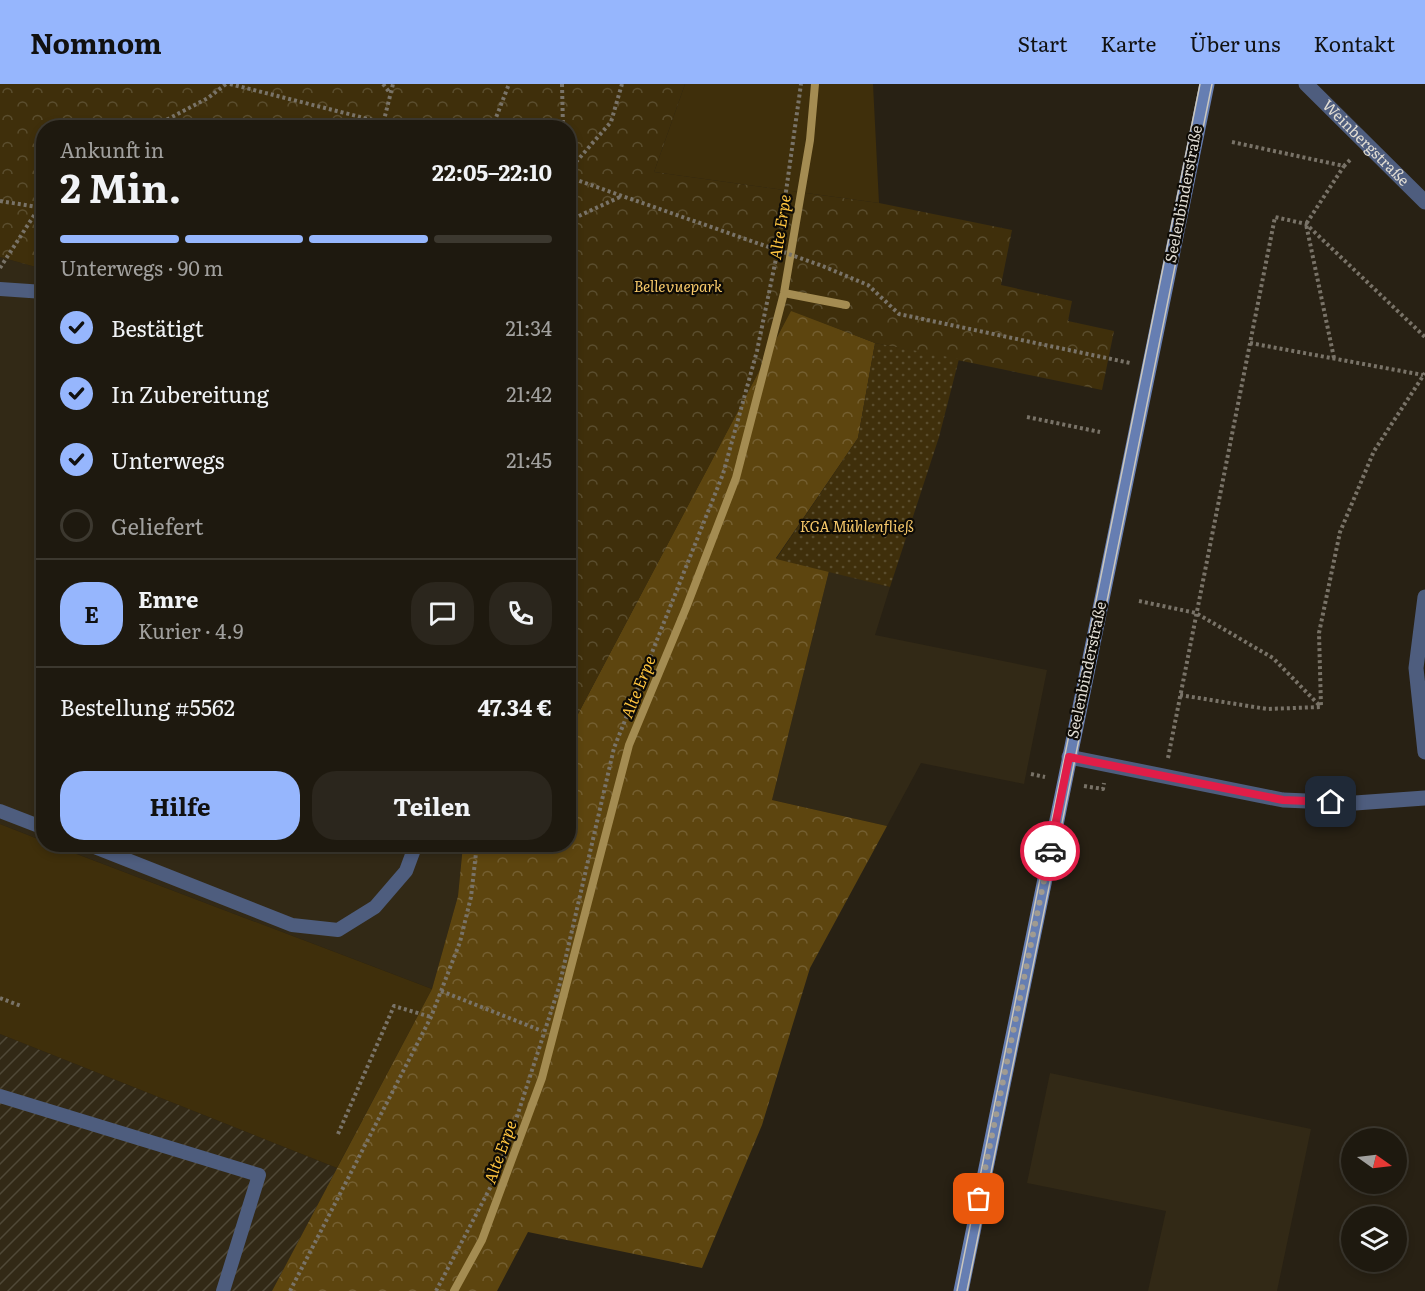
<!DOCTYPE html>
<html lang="de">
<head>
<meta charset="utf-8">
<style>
	body { margin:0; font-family:Literata,serif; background:#2b261d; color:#f1f3f6; height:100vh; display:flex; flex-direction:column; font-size:22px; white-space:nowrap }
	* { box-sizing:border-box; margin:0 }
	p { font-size:20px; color:#a1a09e }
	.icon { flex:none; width:33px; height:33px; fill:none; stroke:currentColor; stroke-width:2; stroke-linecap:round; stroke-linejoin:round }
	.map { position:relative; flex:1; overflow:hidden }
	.sheet { position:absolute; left:36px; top:36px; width:540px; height:732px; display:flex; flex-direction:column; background:#1e190f; border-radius:24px; box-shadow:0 3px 9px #0003,0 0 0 2px #3c382f }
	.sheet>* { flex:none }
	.needle { width:39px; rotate:104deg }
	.controls { position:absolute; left:1341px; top:1044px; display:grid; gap:12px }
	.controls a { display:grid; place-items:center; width:66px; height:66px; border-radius:50%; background:#1e190f; box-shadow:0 3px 9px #0003,0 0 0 2px #3c382f; font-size:30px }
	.pin { position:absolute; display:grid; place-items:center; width:51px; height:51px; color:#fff; margin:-26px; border-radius:12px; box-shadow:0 3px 9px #0006 }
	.courier { position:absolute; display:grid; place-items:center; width:60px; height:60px; margin:-30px; border:4px solid #e11d48; border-radius:50%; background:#fff; color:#222; box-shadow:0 2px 8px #0007 }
	.headline em { font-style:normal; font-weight:700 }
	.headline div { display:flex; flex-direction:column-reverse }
	.headline { display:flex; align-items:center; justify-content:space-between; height:102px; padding:0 24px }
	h1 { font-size:39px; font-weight:700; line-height:45px }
	.bar { display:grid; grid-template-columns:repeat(4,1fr); gap:9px 6px; align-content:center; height:72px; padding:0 24px }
	.bar i { height:8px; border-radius:4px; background:#3c382f }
	.bar .on { background:#96b6fd }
	.bar p { grid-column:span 4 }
	.line { display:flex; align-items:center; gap:15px; padding:0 24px; border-top:2px solid #3c382f }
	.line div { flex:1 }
	.round { display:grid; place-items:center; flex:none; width:63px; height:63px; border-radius:24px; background:#2b261d }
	ol { padding:0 24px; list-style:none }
	li { display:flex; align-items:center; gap:18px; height:66px }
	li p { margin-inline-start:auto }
	li .icon { padding:6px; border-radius:50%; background:#96b6fd; color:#111; stroke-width:4 }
	li:last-child { color:#a1a09e }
	li i { width:33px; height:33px; border:3px solid #3c382f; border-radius:50% }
	.button { display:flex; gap:12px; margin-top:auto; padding:12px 24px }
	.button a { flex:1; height:69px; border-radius:24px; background:#96b6fd; color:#111; font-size:24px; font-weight:700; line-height:69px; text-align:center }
	.button a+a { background:#2b261d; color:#f1f3f6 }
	header { display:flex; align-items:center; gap:36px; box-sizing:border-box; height:84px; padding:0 30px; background:#96b6fd; color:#111 }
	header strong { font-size:28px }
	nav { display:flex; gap:33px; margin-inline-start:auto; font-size:21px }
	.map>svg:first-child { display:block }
	.built { fill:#322916 }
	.industrial { fill:url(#industrial-furrows) }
	.grass { fill:#3f2f0b }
	.forest { fill:url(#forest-crowns) }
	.park { fill:url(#park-crowns) }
	.garden { fill:url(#garden-dots) }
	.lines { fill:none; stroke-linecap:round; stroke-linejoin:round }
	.stream { stroke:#a48c52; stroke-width:8 }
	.path { stroke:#797368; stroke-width:4; stroke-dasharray:3 3; stroke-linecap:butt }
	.lane { stroke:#4e5d7e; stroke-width:14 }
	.street { stroke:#4e5d7e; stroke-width:15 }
	.secondary { stroke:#667eb2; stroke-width:15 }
	.tram { stroke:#cbc7bd; stroke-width:1.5 }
	.done { stroke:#a09b91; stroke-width:6; stroke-dasharray:0 10.8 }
	.route { stroke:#e11d48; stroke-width:8 }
	.labels { text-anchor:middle; stroke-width:4.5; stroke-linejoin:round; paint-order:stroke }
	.street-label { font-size:15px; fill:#e1ddd4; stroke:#0e0b06 }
	.park-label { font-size:15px; font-style:italic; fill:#f7c96a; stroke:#0e0b06 }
	.water-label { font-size:16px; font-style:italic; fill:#fec43f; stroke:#0e0b06 }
</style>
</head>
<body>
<header>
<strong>Nomnom</strong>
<nav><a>Start</a><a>Karte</a><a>Über uns</a><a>Kontakt</a></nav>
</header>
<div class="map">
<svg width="1425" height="1207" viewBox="0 0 1425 1207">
	<defs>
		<pattern id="industrial-furrows" width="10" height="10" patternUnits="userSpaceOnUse" patternTransform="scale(1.5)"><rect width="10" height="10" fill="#322916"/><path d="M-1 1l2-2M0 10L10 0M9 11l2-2" fill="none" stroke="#4f4837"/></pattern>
		<pattern id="forest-crowns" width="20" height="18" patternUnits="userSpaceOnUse" patternTransform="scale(1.5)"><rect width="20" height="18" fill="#5d450f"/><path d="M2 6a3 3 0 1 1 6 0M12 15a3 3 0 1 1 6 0" fill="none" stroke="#745f31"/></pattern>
		<pattern id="park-crowns" width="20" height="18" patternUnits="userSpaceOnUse" patternTransform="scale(1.5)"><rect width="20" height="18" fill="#3f2f0b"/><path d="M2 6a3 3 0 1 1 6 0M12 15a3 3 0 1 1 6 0" fill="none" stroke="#5a4d2e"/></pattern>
		<pattern id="garden-dots" width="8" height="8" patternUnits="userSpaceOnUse" patternTransform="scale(1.5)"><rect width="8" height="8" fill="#3f2f0b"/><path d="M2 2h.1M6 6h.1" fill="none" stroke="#5a4d2e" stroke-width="1.8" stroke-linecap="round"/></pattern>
	</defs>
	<rect width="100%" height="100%" fill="#282114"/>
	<path class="built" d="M0,173L43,185V757L0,740Z
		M829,487L890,503L875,551L1047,586L1024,700L921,679L887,742L772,716Z
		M53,761H463L458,812L432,905Z
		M1050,989L1311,1045L1277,1207H1148L1166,1127L1027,1099Z"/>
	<path class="industrial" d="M0,950L337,1084L272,1207H0Z"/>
	<path class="grass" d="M685,0H873L879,119L654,88Z
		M0,740L43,757L44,760L53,761L432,905L337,1084L0,950Z"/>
	<path class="forest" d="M791,226L875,259L858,354L776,474L829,487L772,716L887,742L810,884L762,1041L702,1184L528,1148L497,1207H272L432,905L458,812L463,761L568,760L569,647Z"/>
	<path class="park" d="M0,0H685L654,88L879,119L1012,146L1001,201L1072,217L1068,237L1114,247L1102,306L875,259L791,227L569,647L568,44H44L43,185L0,173Z"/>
	<path class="garden" d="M875,259L959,275L939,353L890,503L776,475L858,354Z"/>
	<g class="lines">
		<path class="stream" d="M784,209L846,221
			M454,1207L482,1156L542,994L629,661L686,524L736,394L784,209L810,56L815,0"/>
		<path class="path" d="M230,0L404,44
			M383,0L390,9
			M562,0L563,44
			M151,44L208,14L226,0
			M382,44L393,0
			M492,44L509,0
			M1232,58L1344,82L1350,76
			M568,87L611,38L622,0
			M568,93L820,181L868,201L899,230L1130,279
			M0,117L44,124
			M568,137L622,112
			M0,184L44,116
			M1250,259L1423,291
			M1334,274L1306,140L1344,82
			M1027,333L1100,348
			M1139,517L1196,529L1273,574L1320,622
			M1180,611L1267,625L1321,623L1319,549L1340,448L1374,367L1425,289
			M1168,674L1275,133L1306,140L1425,253
			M1031,690L1045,693
			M1084,702L1103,705L1104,699
			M441,907L542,947
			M0,914L21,922
			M338,1050L394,922L431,933
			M290,1207L431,933L460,858L471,813L477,760
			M436,1207L500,1085L559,903L614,664L723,390L757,267L778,165L801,0"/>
		<path class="lane" d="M0,205L44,208
			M0,727L44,744
			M87,760L292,841L338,846L375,823L406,787L416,760
			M0,1012L259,1091L223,1207"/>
		<g class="street">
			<path id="s1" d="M1306,0L1425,118"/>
			<path d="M1425,513L1416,584L1425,668"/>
			<path d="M1069,673L1283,716L1355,719L1425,714"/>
		</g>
		<path class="secondary" d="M961,1207L1207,0"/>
		<path class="tram" d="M957,1207L1200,0
			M967,1207L1212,0"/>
	</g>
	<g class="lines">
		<path class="done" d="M979,1115L1050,767"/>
		<path class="route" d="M1050,767L1069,673L1283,716L1331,718"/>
	</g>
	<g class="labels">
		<g class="street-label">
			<text dy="5" stroke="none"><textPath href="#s1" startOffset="84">Weinbergstraße</textPath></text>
			<text transform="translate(1184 110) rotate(-79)" y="5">Seelenbinderstraße</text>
			<text transform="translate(1087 586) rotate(-78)" y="5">Seelenbinderstraße</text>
		</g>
		<g class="park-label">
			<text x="678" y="208">Bellevuepark</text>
			<text x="857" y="448">KGA Mühlenfließ</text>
		</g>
		<g class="water-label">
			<text transform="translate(780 143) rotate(-81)" y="6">Alte Erpe</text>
			<text transform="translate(638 603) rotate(-68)" y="6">Alte Erpe</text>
			<text transform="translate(500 1068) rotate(-70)" y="6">Alte Erpe</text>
		</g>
	</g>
</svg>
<div class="controls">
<a><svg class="needle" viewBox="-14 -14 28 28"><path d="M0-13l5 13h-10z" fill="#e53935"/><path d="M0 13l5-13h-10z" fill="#a1a09e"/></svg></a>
<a><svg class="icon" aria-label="layers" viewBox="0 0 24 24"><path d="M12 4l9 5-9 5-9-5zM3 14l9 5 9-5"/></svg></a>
</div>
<div class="pin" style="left:979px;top:1115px;background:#ea580c"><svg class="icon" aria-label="bag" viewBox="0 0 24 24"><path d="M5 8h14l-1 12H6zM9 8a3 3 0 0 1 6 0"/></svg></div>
<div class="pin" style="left:1331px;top:718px;background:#1f2937"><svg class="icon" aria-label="home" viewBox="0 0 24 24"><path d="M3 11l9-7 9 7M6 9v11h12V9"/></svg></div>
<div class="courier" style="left:1050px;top:767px"><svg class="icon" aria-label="car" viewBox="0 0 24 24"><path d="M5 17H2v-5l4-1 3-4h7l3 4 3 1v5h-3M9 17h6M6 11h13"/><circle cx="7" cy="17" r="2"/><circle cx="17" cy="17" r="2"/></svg></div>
<section class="sheet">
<div class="headline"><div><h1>2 Min.</h1><p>Ankunft in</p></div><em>22:05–22:10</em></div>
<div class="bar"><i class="on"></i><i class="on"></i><i class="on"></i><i></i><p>Unterwegs · 90 m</p></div>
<ol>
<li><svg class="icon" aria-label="check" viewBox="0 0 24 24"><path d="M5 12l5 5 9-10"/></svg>Bestätigt<p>21:34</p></li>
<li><svg class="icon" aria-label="check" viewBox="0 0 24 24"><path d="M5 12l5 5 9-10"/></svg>In Zubereitung<p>21:42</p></li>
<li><svg class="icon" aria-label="check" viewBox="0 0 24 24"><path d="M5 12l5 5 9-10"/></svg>Unterwegs<p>21:45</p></li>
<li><i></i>Geliefert</li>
</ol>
<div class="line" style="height:108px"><b class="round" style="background:#96b6fd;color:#111">E</b><div><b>Emre</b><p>Kurier · 4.9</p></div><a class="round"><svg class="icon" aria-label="chat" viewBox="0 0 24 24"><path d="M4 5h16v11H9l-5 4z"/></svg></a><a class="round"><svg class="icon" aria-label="phone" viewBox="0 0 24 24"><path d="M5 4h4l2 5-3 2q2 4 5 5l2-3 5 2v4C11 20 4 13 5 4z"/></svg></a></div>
<div class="line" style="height:78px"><div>Bestellung #5562</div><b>47.34 €</b></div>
<div class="button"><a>Hilfe</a><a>Teilen</a></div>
</section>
</div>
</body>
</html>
